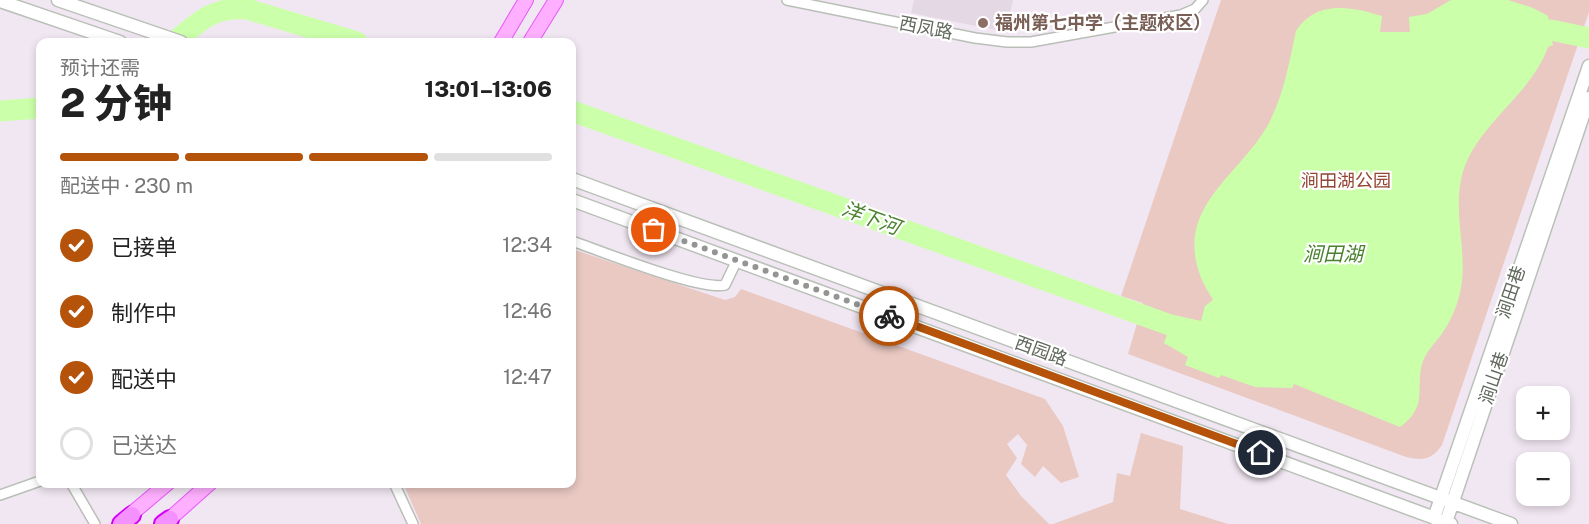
<!DOCTYPE html>
<html lang="zh">
<head>
<meta charset="utf-8">
<style>
	body { margin:0; font-family:"Public Sans","Noto Sans SC",sans-serif; background:#f2f2f2; color:#222; height:100vh; display:flex; flex-direction:column; font-size:22px; white-space:nowrap }
	* { box-sizing:border-box; margin:0 }
	p { font-size:20px; color:#767676 }
	.icon { flex:none; width:33px; height:33px; fill:none; stroke:currentColor; stroke-width:2; stroke-linecap:round; stroke-linejoin:round }
	.map { position:relative; flex:1; overflow:hidden }
	.sheet { position:absolute; left:36px; top:38px; width:540px; height:450px; display:flex; flex-direction:column; background:#fff; border-radius:12px; box-shadow:0 3px 9px #0003 }
	.sheet>* { flex:none }
	.controls { position:absolute; left:1516px; top:386px; display:grid; gap:12px }
	.controls a { display:grid; place-items:center; width:54px; height:54px; border-radius:12px; background:#fff; box-shadow:0 3px 9px #0003; font-size:30px }
	.pin { position:absolute; display:grid; place-items:center; width:51px; height:51px; color:#fff; margin:-26px; border:3px solid #fff; border-radius:50%; box-shadow:0 2px 6px #0007 }
	.courier { position:absolute; display:grid; place-items:center; width:60px; height:60px; margin:-30px; border:4px solid #b45309; border-radius:50%; background:#fff; color:#222; box-shadow:0 2px 8px #0007 }
	.head em { font-style:normal; font-weight:800 }
	.head div { display:flex; flex-direction:column-reverse }
	.head { display:flex; align-items:center; justify-content:space-between; height:102px; padding:0 24px }
	h1 { font-size:39px; font-weight:800; line-height:45px }
	.bar { display:grid; grid-template-columns:repeat(4,1fr); gap:9px 6px; align-content:center; height:72px; padding:0 24px }
	.bar i { height:8px; border-radius:4px; background:#e0e0e0 }
	.bar .on { background:#b45309 }
	.bar p { grid-column:span 4 }
	ol { padding:0 24px; list-style:none }
	li { display:flex; align-items:center; gap:18px; height:66px }
	li p { margin-inline-start:auto }
	li .icon { padding:6px; border-radius:50%; background:#b45309; color:#fff; stroke-width:4 }
	li:last-child { color:#767676 }
	li i { width:33px; height:33px; border:3px solid #e0e0e0; border-radius:50% }
	.map>svg:first-child { display:block }
	.education { fill:#e4d8e4 }
	.green { fill:#eac9c3 }
	.water { fill:#cfa }
	.lines { fill:none; stroke-linecap:round; stroke-linejoin:round }
	.river { stroke:#cfa; stroke-width:21 }
	.minor-casing { stroke:#b9bfb7; stroke-width:12 }
	.secondary-casing { stroke:#bac1b8; stroke-width:15 }
	.primary-casing { stroke:#e857fb; stroke-width:16 }
	.motorway-casing { stroke:#d400f9; stroke-width:20 }
	.minor { stroke:#fff; stroke-width:9 }
	.secondary { stroke:#fff; stroke-width:12 }
	.primary { stroke:#ffafff; stroke-width:14 }
	.motorway { stroke:#f591ff; stroke-width:16 }
	.done { stroke:#939592; stroke-width:6; stroke-dasharray:0 10.8 }
	.route { stroke:#b45309; stroke-width:8 }
	.education-dot { fill:#8d6e63; stroke:#fff; stroke-width:2 }
	.labels { text-anchor:middle; stroke-width:4.5; stroke-linejoin:round; paint-order:stroke }
	.education-label { font-size:18px; font-weight:bold; fill:#785e54; stroke:#fff; text-anchor:start }
	.street-label { font-size:18px; fill:#61695e; stroke:#fff }
	.park-label { font-size:18px; fill:#934733; stroke:#fff }
	.water-label { font-size:20px; font-style:italic; fill:#49812f; stroke:#fff }
</style>
</head>
<body>
<div class="map">
<svg width="1589" height="524" viewBox="0 0 1589 524">
	<rect width="100%" height="100%" fill="#f1e7f2"/>
	<path class="education" d="M914,0H1013L1006,32L911,13Z"/>
	<path class="green" d="M1221,0H1589V12L1442,445C1432,460 1422,461 1406,457L1128,354L1143,303L1121,296Z
		M572,249L725,300L735,297L741,289L1045,399L1063,426L1079,477L1061,483L1043,466L1035,477L1021,464L1027,445L1018,434L1007,444L1017,458L1006,475L1021,496L1049,524H421L403,483H572Z
		M1141,433L1183,446L1180,509L1228,524H1053L1113,502L1117,473L1130,476Z"/>
	<path class="water" d="M1451,0H1508L1533,8L1548,16L1553,45L1548,47C1530,97 1476,124 1462,175C1452,215 1469,254 1460,293C1457,307 1449,324 1441,335C1435,343 1427,351 1423,361C1414,387 1430,405 1400,427L1294,384L1292,388L1255,387L1221,375L1219,378L1185,365L1188,357L1164,343L1174,315L1201,321L1205,306L1213,300C1209,292 1203,284 1200,275C1175,206 1241,175 1269,123C1284,94 1289,63 1296,31C1316,0 1350,6 1382,16L1380,32H1410L1409,17L1427,14Z"/>
	<g class="lines">
		<path class="river" d="M1551,30L1589,38
			M174,42C200,21 212,7 247,9L357,42
			M0,111L40,108
			M572,111L1170,325"/>
		<g class="minor-casing">
			<path id="minor" d="M787,0L975,38L1007,42H1031L1181,15L1195,9L1203,0
				M572,241C601,251 700,291 725,285L737,260
				M71,483L95,524
				M394,483L413,524
				M0,495L40,481"/>
		</g>
		<g class="secondary-casing">
			<path id="secondary" d="M58,0L181,42
				M0,1L120,42
				M572,179L1511,524
				M572,200L1451,524
				M1434,518L1589,66
				M1446,522L1589,98"/>
		</g>
		<g class="primary-casing">
			<path id="primary" d="M501,42L526,0
				M530,42L556,0
				M124,520L168,483
				M164,524L210,483"/>
		</g>
		<g class="motorway-casing">
			<path id="motorway" d="M121,524L132,515
				M163,524L170,519"/>
		</g>
		<use href="#minor" class="minor"/>
		<use href="#secondary" class="secondary"/>
		<use href="#primary" class="primary"/>
		<use href="#motorway" class="motorway"/>
	</g>
	<g class="lines">
		<path class="done" d="M654,230L889,316"/>
		<path class="route" d="M889,316L1261,453"/>
	</g>
	<circle class="education-dot" cx="983" cy="23" r="6"/>
	<g class="labels">
		<g class="education-label">
			<text x="995" y="29">福州第七中学（主题校区）</text>
		</g>
		<g class="street-label">
			<text transform="translate(926 28) rotate(11)" y="6">西凤路</text>
			<text transform="translate(1511 292) rotate(-71)" y="6">涧田巷</text>
			<text transform="translate(1041 351) rotate(20)" y="6">西园路</text>
			<text transform="translate(1494 378) rotate(-71)" y="6">涧山巷</text>
		</g>
		<g class="park-label">
			<text x="1346" y="187">涧田湖公园</text>
		</g>
		<g class="water-label">
			<text transform="translate(871 218) rotate(20)" y="7">洋下河</text>
			<text x="1333" y="261">涧田湖</text>
		</g>
	</g>
</svg>
<div class="controls">
<a>+</a>
<a>−</a>
</div>
<div class="pin" style="left:654px;top:230px;background:#ea580c"><svg class="icon" aria-label="bag" viewBox="0 0 24 24"><path d="M5 8h14l-1 12H6zM9 8a3 3 0 0 1 6 0"/></svg></div>
<div class="pin" style="left:1261px;top:453px;background:#1f2937"><svg class="icon" aria-label="home" viewBox="0 0 24 24"><path d="M3 11l9-7 9 7M6 9v11h12V9"/></svg></div>
<div class="courier" style="left:889px;top:316px"><svg class="icon" aria-label="bike" viewBox="0 0 24 24"><circle cx="6" cy="16" r="4"/><circle cx="18" cy="16" r="4"/><path d="M6 16l4-8h5l3 8M10 8l3 8H6M13 5h3"/></svg></div>
<section class="sheet">
<div class="head"><div><h1>2 分钟</h1><p>预计还需</p></div><em>13:01–13:06</em></div>
<div class="bar"><i class="on"></i><i class="on"></i><i class="on"></i><i></i><p>配送中 · 230 m</p></div>
<ol>
<li><svg class="icon" aria-label="check" viewBox="0 0 24 24"><path d="M5 12l5 5 9-10"/></svg>已接单<p>12:34</p></li>
<li><svg class="icon" aria-label="check" viewBox="0 0 24 24"><path d="M5 12l5 5 9-10"/></svg>制作中<p>12:46</p></li>
<li><svg class="icon" aria-label="check" viewBox="0 0 24 24"><path d="M5 12l5 5 9-10"/></svg>配送中<p>12:47</p></li>
<li><i></i>已送达</li>
</ol>
</section>
</div>
</body>
</html>
